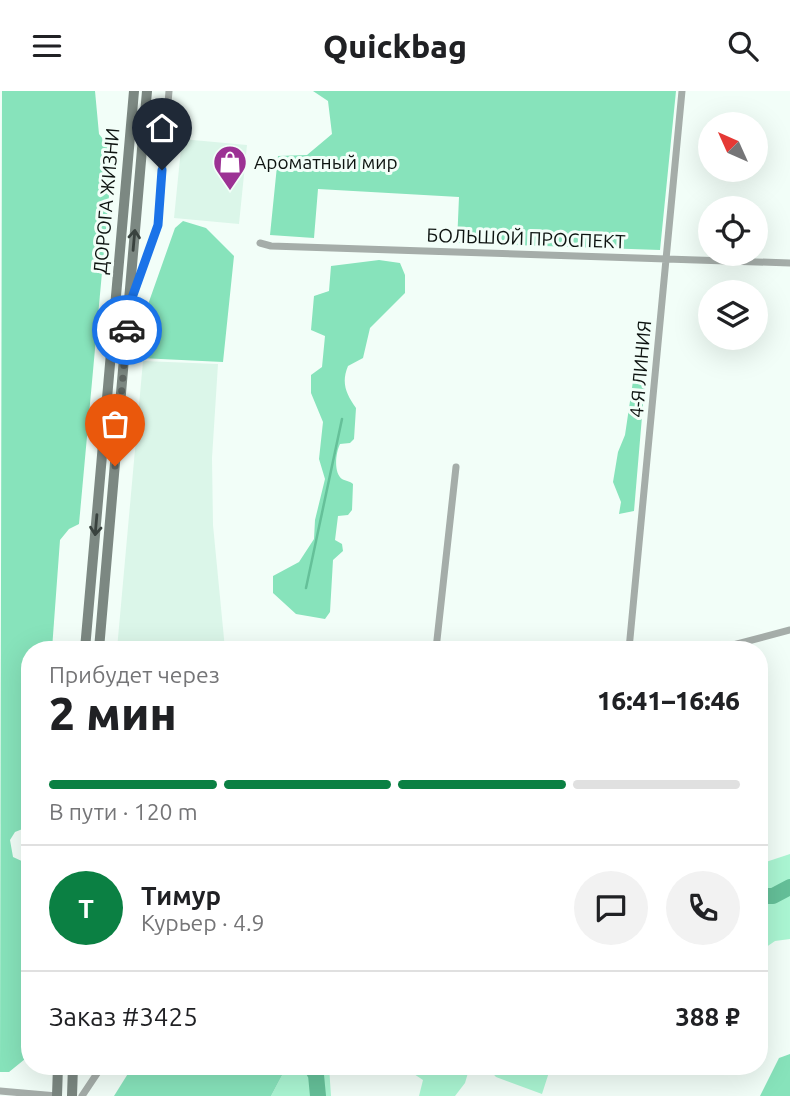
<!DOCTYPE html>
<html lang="ru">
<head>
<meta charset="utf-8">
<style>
	body { margin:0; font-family:Ubuntu,sans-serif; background:#f2f2f2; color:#202124; height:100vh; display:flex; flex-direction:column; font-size:26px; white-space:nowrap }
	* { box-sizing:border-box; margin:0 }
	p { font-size:23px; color:#757577 }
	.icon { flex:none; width:38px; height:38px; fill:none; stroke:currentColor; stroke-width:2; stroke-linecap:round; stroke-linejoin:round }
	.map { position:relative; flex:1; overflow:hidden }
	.drawer { position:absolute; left:21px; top:550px; width:747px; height:434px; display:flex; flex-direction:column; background:#fff; border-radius:28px; box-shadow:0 7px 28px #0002 }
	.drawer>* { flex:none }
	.needle { width:46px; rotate:315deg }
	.buttons { position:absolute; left:698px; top:21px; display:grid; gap:14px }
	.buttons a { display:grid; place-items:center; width:70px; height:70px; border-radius:50%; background:#fff; box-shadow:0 7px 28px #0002; font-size:35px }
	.pin { position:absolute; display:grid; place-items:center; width:60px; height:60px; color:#fff; margin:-72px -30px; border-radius:50% 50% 50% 0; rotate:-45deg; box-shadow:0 0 7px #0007 }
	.pin .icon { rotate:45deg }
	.courier { position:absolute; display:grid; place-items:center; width:70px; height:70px; margin:-35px; border:5px solid #1a73e8; border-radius:50%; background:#fff; color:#222; box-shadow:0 2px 9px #0007 }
	.summary em { font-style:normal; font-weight:800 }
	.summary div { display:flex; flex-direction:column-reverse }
	.summary { display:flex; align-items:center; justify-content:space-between; height:119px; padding:0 28px }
	h1 { font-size:46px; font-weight:800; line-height:52px }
	.bar { display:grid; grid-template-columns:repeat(4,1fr); gap:10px 7px; align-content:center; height:84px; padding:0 28px }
	.bar i { height:9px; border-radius:5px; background:#e0e0e0 }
	.bar .current { background:#0b8043 }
	.bar p { grid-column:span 4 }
	.line { display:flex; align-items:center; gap:18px; padding:0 28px; border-top:2px solid #e0e0e0 }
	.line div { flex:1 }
	.round { display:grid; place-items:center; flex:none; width:74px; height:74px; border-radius:37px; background:#f2f2f2 }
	header { display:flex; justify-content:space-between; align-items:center; height:91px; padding:0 28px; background:#fff; font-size:32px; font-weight:800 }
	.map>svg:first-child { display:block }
	.built { fill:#dbf6e9 }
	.green { fill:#abf6d3 }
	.forest { fill:#87e3bb }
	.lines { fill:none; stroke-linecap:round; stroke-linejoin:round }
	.stream { stroke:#65c099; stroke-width:2.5 }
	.river { stroke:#65c099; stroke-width:16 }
	.street { stroke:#a5ada9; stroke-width:7 }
	.secondary { stroke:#7c8882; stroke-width:10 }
	.oneway { stroke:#39423e }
	.done { stroke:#5d6561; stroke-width:7; stroke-dasharray:0 12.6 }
	.route { stroke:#1a73e8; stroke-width:9 }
	.labels { text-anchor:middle; stroke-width:6; stroke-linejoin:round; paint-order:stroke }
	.poi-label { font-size:19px; fill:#0d1310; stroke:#f2fef8; text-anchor:start }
	.street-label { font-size:19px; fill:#0d1310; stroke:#f2fef8 }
</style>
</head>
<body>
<header><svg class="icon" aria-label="menu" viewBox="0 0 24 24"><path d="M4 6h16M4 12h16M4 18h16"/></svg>Quickbag<svg class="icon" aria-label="search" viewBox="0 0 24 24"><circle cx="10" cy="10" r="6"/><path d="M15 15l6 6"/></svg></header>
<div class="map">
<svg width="790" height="1005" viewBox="0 0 790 1005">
	<rect width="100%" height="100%" fill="#f2fef8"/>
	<path class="built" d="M182,48L247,54L239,133L174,127Z
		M143,270L218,273L212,367L213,434L225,558H117Z"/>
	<path class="green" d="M790,763V848L775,850L762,859L760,877V773Z
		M287,975H329L331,1005H271Z
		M423,975H470L465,992L455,1005H419L423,989L414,983Z
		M486,975H551L542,1003L496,986Z"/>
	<path class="forest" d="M2,0H95L99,43L113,61L79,433L69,438L60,449L52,558H30V735L15,741L10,749L13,766L26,772L30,801V964L9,981H0Z
		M313,0H676L660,159L457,152L459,106L318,98L314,147L270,144L278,65L307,64L332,43L328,10Z
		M183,130L206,137L234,165L223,271L140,267L145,222L175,137Z
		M379,169L400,172L405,184V202L370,237L363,267L348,275C341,292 346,303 356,317L354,348L350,352L340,353C336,361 333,381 342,388C346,390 350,390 353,393L352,419L348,424L338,425L335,449L342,453L343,460L333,469L330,521L325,528L296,523L273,502V485L299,471L314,448L315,429L325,388L319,368L323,331L311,302V284L322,276L325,245L311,239L314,205L329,200L331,175Z
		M638,287L645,290L634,420L619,423L621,411L613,391L618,361L625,344L633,290Z
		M790,963V1005H760L779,967Z
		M146,975H287L271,1005H114L129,981Z"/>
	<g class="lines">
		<path class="stream" d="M306,497L342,328"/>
		<path class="river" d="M760,805H773L790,796
			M311,975L316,984L318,1005"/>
		<path class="street" d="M260,152L271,155L790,172
			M131,210L158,134L169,0
			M436,558L456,376
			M629,558L682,0
			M718,558L790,539
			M0,1000L57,1005
			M82,1005L102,975"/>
		<path class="secondary" d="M85,558L134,0
			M99,558L147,0
			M57,1005L58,975
			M72,1005L73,975"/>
	</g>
	<defs><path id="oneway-shaft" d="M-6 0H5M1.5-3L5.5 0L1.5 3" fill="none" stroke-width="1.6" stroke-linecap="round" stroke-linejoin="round" transform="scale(1.75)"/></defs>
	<g class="oneway">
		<use href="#oneway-shaft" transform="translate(134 149) rotate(-85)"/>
		<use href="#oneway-shaft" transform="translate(96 434) rotate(95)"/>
	</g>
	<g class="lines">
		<path class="done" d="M115,375L127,239"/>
		<path class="route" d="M127,239L128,218L158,134L162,79"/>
	</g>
	<defs>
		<g id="shop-pin" transform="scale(1.75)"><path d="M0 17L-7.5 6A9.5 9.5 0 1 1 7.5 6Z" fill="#9c3294" stroke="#f2fef8"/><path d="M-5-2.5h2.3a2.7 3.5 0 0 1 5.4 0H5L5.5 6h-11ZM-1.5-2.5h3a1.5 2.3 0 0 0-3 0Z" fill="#fff"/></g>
	</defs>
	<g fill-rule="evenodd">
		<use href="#shop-pin" x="230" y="71"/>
	</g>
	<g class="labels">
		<g class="poi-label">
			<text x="254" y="78">Ароматный мир</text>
		</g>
		<g class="street-label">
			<text transform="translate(106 110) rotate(-85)" y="7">ДОРОГА ЖИЗНИ</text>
			<text transform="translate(526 147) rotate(2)" y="7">БОЛЬШОЙ ПРОСПЕКТ</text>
			<text transform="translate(640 278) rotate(-85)" y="7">4-Я ЛИНИЯ</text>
		</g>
	</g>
</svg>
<div class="buttons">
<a><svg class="needle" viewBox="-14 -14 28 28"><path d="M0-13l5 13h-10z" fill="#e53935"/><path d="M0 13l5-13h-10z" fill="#757577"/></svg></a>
<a><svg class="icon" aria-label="locate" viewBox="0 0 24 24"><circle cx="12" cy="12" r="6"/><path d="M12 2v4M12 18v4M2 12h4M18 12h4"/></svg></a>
<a><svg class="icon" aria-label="layers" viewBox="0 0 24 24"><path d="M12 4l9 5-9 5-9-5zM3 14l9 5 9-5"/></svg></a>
</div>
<div class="pin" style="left:115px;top:375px;background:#ea580c"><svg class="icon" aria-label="bag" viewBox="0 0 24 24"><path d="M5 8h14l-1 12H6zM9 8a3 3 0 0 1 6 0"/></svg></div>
<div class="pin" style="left:162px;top:79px;background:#1f2937"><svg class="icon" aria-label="home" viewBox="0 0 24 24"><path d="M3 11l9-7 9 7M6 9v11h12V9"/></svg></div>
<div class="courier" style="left:127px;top:239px"><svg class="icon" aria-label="car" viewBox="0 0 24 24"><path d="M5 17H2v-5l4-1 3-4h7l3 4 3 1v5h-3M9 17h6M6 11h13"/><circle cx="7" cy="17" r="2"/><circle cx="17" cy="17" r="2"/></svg></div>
<section class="drawer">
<div class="summary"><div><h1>2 мин</h1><p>Прибудет через</p></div><em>16:41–16:46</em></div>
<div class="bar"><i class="current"></i><i class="current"></i><i class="current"></i><i></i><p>В пути · 120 m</p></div>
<div class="line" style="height:126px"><b class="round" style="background:#0b8043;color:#fff">Т</b><div><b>Тимур</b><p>Курьер · 4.9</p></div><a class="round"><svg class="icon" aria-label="chat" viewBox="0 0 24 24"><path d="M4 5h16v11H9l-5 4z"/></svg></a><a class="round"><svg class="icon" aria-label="phone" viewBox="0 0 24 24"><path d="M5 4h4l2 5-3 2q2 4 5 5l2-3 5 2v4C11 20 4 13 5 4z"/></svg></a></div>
<div class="line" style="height:91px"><div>Заказ #3425</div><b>388 ₽</b></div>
</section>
</div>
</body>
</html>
